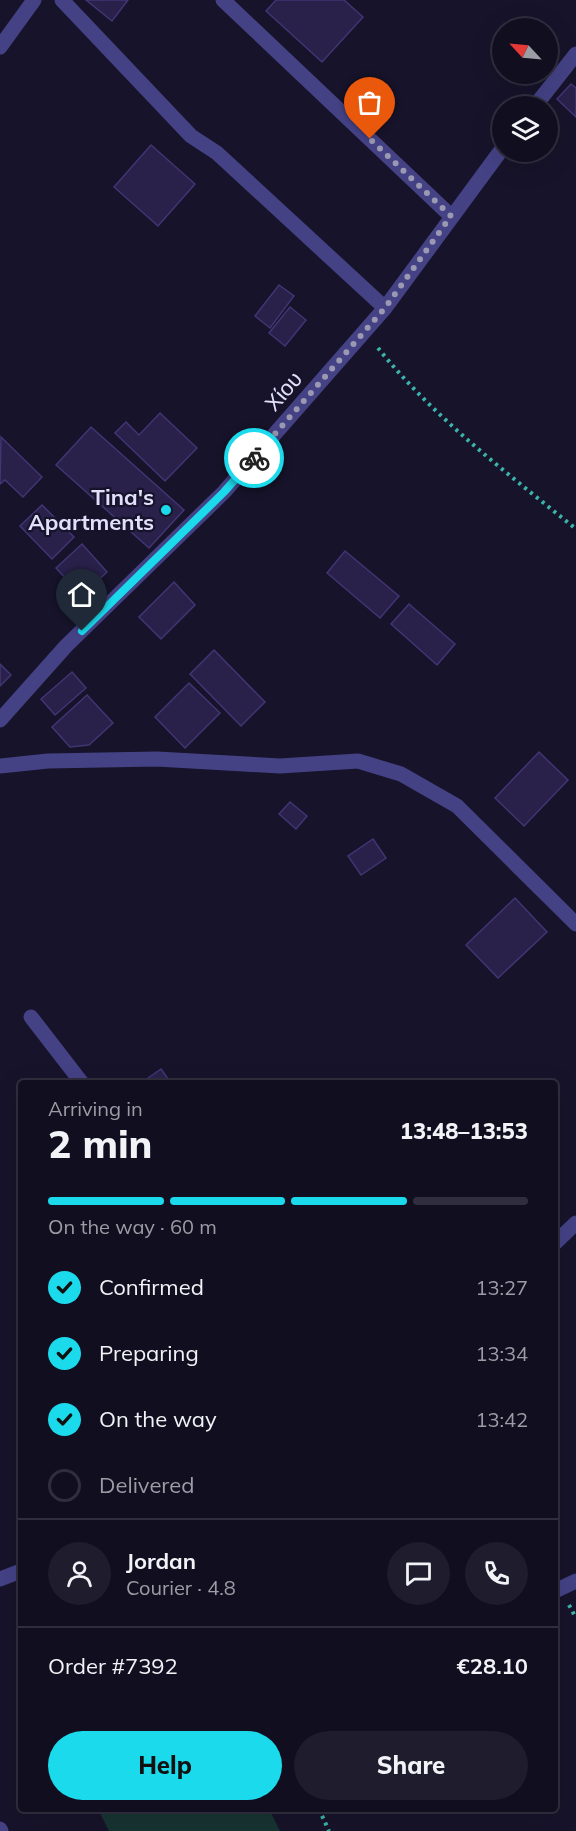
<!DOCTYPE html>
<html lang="en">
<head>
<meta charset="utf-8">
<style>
	body { margin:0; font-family:Mulish,sans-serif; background:#1e1c2d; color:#f1f3f6; height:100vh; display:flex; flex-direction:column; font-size:22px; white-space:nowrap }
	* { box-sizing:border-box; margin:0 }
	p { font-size:20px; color:#9c9ca5 }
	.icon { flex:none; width:33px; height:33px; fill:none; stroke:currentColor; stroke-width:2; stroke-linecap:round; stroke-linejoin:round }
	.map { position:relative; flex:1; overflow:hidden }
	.details { position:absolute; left:18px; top:1080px; width:540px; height:732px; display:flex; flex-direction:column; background:#110e20; border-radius:6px; box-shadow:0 6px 24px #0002,0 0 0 2px #302e3e }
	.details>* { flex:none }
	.needle { width:39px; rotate:296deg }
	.tools { position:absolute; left:492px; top:18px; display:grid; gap:12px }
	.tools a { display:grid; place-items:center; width:66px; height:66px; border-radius:50%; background:#110e20; box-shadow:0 6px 24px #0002,0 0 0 2px #302e3e; font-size:30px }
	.pin { position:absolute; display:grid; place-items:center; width:51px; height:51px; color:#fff; margin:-62px -26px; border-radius:50% 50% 50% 0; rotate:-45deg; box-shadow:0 0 6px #0007 }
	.pin .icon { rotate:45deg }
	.courier { position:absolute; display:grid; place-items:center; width:60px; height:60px; margin:-30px; border:4px solid #1bdaec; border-radius:50%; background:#fff; color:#222; box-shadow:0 2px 8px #0007 }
	.headline em { font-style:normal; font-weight:800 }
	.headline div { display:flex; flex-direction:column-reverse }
	.headline { display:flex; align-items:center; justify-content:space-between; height:102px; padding:0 30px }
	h1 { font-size:39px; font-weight:800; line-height:45px }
	.bar { display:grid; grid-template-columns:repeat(4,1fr); gap:9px 6px; align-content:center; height:72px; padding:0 30px }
	.bar i { height:8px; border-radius:4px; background:#302e3e }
	.bar .selected { background:#1bdaec }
	.bar p { grid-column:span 4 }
	.line { display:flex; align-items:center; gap:15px; padding:0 30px; border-top:2px solid #302e3e }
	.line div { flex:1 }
	.round { display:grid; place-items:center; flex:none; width:63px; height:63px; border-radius:32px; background:#1e1c2d }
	ol { padding:0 30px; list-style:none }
	li { display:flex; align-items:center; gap:18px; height:66px }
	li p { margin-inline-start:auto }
	li .icon { padding:6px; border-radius:50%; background:#1bdaec; color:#111; stroke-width:4 }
	li:last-child { color:#9c9ca5 }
	li i { width:33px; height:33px; border:3px solid #302e3e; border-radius:50% }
	.primary-button { display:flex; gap:12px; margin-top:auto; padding:12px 30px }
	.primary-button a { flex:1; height:69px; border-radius:36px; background:#1bdaec; color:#111; font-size:24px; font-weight:800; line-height:69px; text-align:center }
	.primary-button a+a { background:#1e1c2d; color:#f1f3f6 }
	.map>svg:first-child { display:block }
	.green { fill:#173432 }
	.building { fill:#29214a; stroke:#413574; stroke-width:1.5 }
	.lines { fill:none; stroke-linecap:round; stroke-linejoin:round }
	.path { stroke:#3bb4ab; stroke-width:4; stroke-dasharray:3 4.5; stroke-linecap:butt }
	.minor { stroke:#444285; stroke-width:15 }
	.done { stroke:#9b98b2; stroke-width:6; stroke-dasharray:0 10.8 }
	.route { stroke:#1bdaec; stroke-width:8 }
	.poi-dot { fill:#1bdaec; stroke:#17132a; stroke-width:2 }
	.labels { text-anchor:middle; stroke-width:4.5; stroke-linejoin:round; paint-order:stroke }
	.street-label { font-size:22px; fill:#e2dffc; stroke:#17132a }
	.poi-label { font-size:22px; font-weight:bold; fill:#e2dffc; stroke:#17132a; text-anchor:end }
</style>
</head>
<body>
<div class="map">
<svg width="576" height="1831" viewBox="0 0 576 1831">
	<rect width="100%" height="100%" fill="#17132a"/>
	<path class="green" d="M98,1809H269L280,1831H109Z"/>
	<path class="building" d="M86,0H128L112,21Z
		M276,0H344L363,17L322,62L266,11Z
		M571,84L576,88V117L557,99Z
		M151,145L195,184L158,226L114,187Z
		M279,285L294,296L270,328L255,316Z
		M290,307L306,320L285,346L269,333Z
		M160,413L197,448L165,481L115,433L126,422L139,435Z
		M91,427L184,510L149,548L56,465Z
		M1,437L42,477L23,497L5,480L0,484Z
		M42,505L74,537L52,559L20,526Z
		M82,544L107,572L82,596L56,568Z
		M345,551L399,596L380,618L327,573Z
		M174,582L195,605L161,639L139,617Z
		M409,604L455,644L437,665L391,624Z
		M214,650L265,702L241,726L190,674Z
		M0,664L11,675L0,686Z
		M72,672L86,688L55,715L41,699Z
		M189,683L220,713L185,748L155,717Z
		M87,695L113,723L89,745L70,747L52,727Z
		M539,752L568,780L524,826L495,798Z
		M290,802L307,816L296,829L279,814Z
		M373,839L386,858L361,875L348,856Z
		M515,898L547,932L498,978L466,945Z
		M161,1069L171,1083H141Z"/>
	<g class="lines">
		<path class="path" d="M378,348C434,418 507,473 576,529
			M569,1605L576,1618
			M319,1809L329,1831"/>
		<path class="minor" d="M62,0L191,136L217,153L385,308
			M223,0L451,216
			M0,47L34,0
			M535,106L576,54
			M0,720L66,646L224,492L385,308L502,149
			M0,766L48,761L157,759L280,766L358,761L401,774L457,806L576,924
			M31,1017L82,1083
			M555,1243L576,1223
			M0,1579L21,1571
			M555,1591L576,1581
			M0,1829L1,1831"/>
	</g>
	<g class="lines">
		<path class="done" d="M254,458L385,308L451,216L370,139"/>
		<path class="route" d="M82,631L224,492L254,458"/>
	</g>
	<circle class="poi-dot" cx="166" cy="510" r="6"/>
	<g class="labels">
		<g class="street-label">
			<text transform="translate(283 391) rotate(-49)" y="8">Χίου</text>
		</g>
		<g class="poi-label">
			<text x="154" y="505">Tina's<tspan x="154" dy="25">Apartments</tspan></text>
		</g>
	</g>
</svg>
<div class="tools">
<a><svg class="needle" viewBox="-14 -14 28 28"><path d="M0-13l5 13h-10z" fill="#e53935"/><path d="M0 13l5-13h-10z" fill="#9c9ca5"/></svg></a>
<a><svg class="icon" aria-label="layers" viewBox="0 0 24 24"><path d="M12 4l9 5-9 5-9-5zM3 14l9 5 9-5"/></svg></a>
</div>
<div class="pin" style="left:370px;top:139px;background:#ea580c"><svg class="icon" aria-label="bag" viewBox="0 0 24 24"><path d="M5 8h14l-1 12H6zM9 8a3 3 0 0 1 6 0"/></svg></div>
<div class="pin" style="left:82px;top:631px;background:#1f2937"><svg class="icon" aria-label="home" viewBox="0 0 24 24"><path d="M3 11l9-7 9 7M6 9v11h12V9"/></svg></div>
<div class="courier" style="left:254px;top:458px"><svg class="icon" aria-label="bike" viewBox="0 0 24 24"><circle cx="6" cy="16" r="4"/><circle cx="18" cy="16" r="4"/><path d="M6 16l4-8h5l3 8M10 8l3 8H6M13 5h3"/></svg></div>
<section class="details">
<div class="headline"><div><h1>2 min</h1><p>Arriving in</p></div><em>13:48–13:53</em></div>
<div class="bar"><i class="selected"></i><i class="selected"></i><i class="selected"></i><i></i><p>On the way · 60 m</p></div>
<ol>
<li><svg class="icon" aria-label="check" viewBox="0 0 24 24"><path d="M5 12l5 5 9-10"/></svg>Confirmed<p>13:27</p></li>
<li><svg class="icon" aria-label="check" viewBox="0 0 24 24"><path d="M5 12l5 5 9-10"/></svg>Preparing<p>13:34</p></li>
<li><svg class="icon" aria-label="check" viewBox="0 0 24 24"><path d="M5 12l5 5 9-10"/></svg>On the way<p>13:42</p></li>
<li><i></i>Delivered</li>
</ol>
<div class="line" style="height:108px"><a class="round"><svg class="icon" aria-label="person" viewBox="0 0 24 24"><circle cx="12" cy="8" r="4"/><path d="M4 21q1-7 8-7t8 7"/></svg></a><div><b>Jordan</b><p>Courier · 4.8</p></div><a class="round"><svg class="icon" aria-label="chat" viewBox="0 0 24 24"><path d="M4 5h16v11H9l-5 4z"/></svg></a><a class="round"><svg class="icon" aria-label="phone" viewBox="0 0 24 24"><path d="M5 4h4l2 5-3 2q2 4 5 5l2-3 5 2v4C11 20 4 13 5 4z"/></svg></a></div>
<div class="line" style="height:78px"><div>Order #7392</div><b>€28.10</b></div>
<div class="primary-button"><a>Help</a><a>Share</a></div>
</section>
</div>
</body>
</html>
